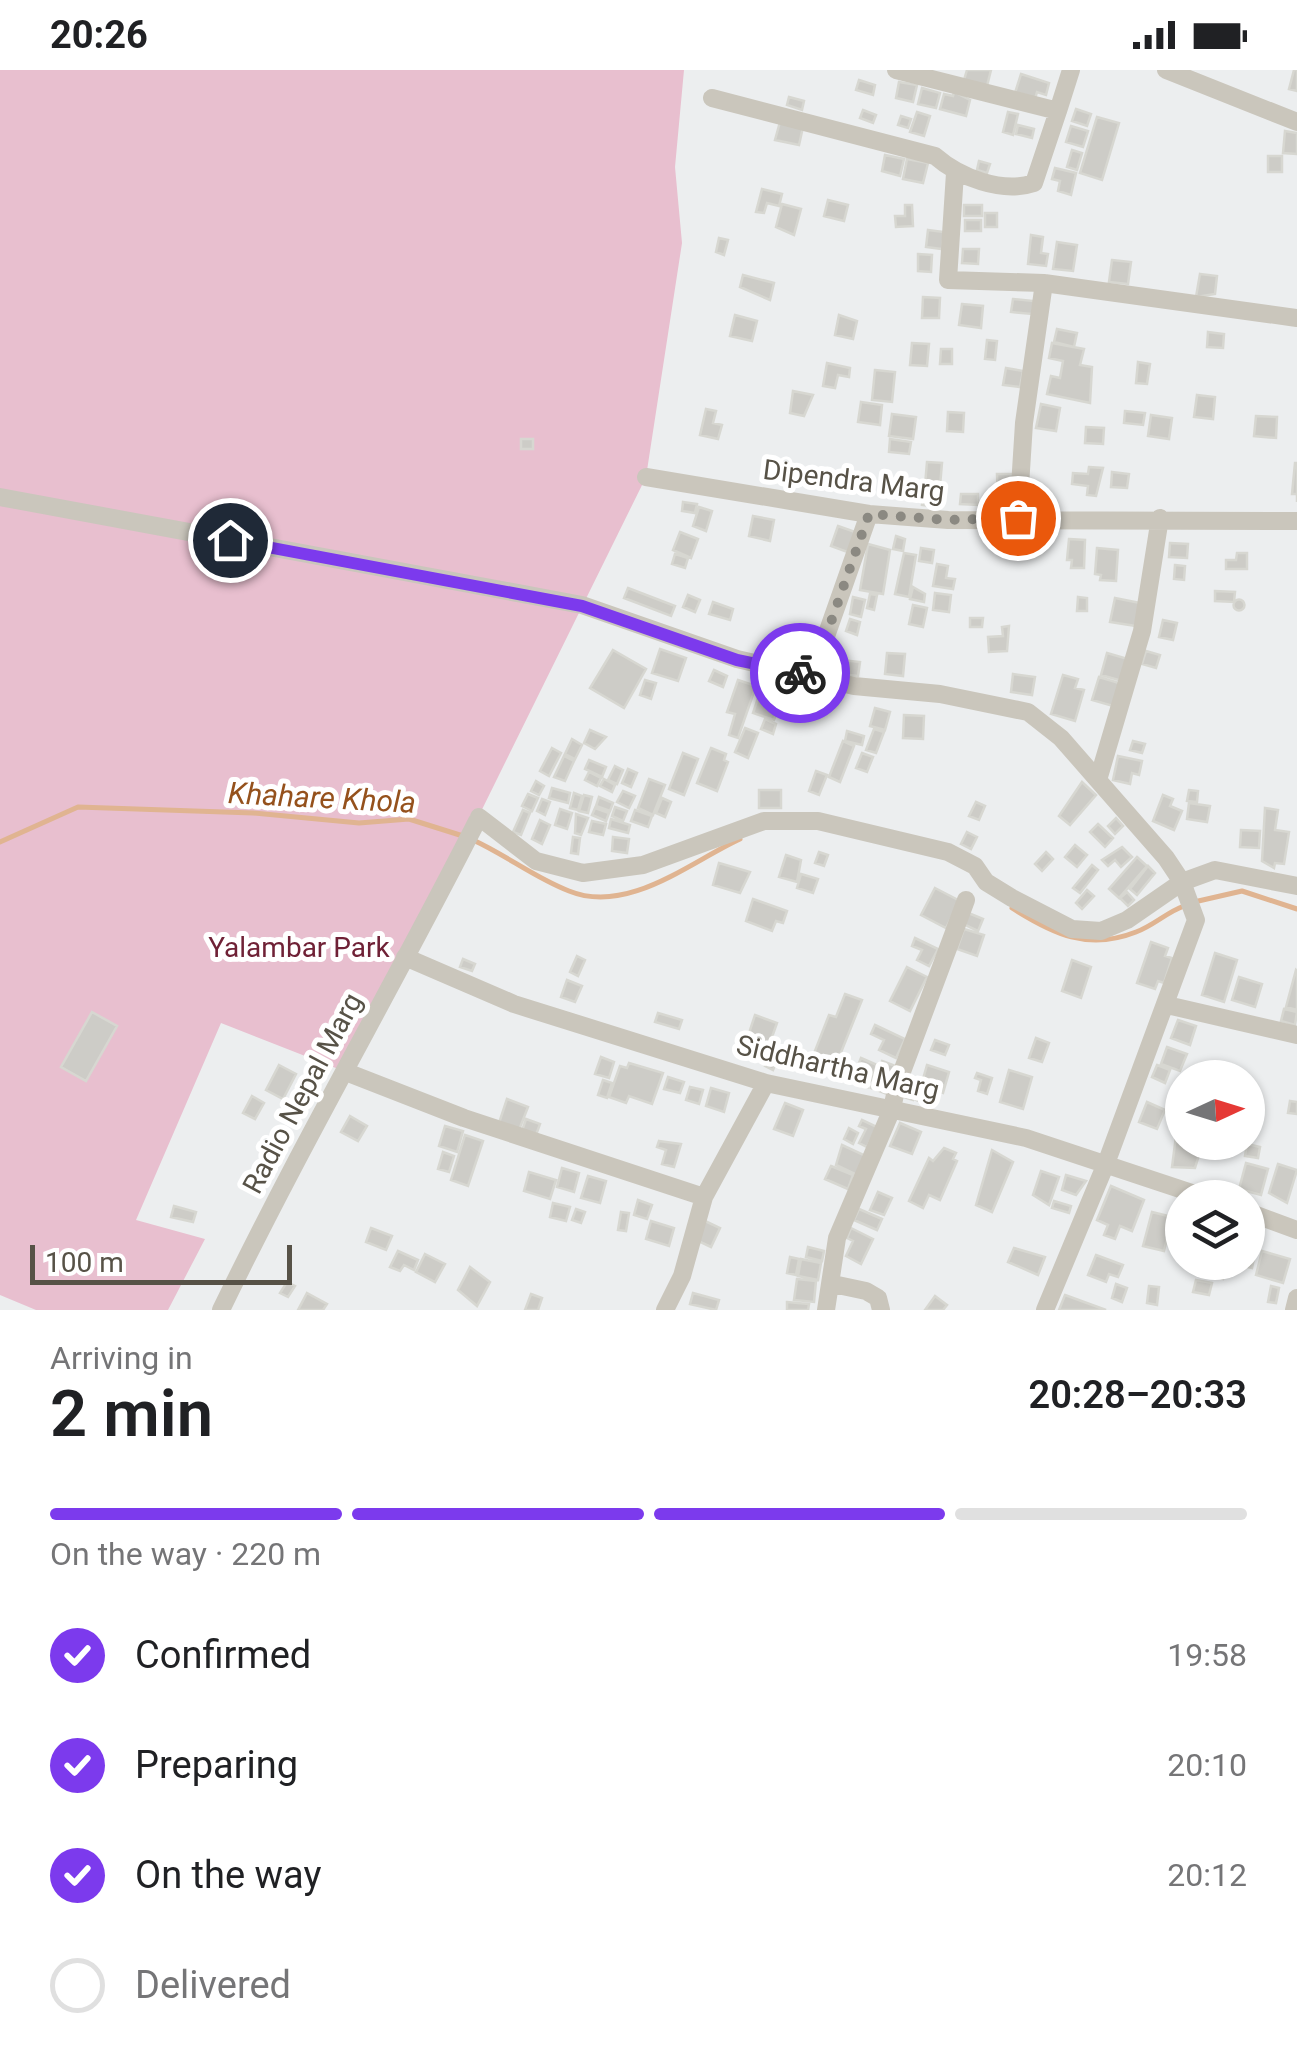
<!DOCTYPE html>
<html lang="en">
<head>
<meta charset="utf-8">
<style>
	body { margin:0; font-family:Roboto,sans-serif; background:#f2f2f2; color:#202124; height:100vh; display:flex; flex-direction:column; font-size:38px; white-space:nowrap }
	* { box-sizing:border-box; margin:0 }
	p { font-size:32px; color:#757577 }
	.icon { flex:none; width:55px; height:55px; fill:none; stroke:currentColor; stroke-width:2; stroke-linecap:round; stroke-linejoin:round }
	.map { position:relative; height:1240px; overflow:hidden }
	.details { display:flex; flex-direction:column; background:#fff; flex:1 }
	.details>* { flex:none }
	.needle { width:65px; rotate:86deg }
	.buttons { position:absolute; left:1165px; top:990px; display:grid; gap:20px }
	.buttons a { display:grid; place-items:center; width:100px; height:100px; border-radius:50%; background:#fff; box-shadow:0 2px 8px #0004; font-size:50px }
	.scale { position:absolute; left:30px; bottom:25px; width:262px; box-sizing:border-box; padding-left:10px; border:5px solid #575247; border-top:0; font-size:28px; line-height:35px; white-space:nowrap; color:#575247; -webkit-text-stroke:8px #fff; paint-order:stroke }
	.pin { position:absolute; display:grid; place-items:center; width:85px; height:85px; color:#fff; margin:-42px; border:5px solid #fff; border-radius:50%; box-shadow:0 2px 10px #0007 }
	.courier { position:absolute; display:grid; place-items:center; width:100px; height:100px; margin:-50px; border:8px solid #7c3aed; border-radius:50%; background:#fff; color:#222; box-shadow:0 2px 12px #0007 }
	.headline em { font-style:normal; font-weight:600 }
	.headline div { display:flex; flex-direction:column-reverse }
	.headline { display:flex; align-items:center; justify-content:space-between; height:170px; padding:0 50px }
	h1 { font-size:65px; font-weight:600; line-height:75px }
	.bar { display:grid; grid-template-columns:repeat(4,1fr); gap:15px 10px; align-content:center; height:120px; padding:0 50px }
	.bar i { height:12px; border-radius:8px; background:#e0e0e0 }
	.bar .active { background:#7c3aed }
	.bar p { grid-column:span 4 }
	ol { padding:0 50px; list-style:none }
	li { display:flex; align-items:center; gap:30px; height:110px }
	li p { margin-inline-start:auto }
	li .icon { padding:10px; border-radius:50%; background:#7c3aed; color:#fff; stroke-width:4 }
	li:last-child { color:#757577 }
	li i { width:55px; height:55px; border:5px solid #e0e0e0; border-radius:50% }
	.status { display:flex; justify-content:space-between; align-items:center; height:70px; padding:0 50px; background:#fff; direction:ltr }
	.status svg { height:28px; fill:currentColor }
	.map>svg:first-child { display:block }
	.green { fill:#e8bfcf }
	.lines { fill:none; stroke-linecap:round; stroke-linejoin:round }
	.stream { stroke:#e0b491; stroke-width:5 }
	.building { fill:#cdccc7; stroke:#d7d7d1; stroke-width:2.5 }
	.minor { stroke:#cac6bc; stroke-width:18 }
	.done { stroke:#8b8982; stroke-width:10; stroke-dasharray:0 18 }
	.route { stroke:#7c3aed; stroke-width:12 }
	.labels { text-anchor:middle; stroke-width:10; stroke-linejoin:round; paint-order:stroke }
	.street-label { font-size:28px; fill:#575247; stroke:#fff }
	.park-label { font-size:28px; fill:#6f2136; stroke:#fff }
	.water-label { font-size:30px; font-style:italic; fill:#95511c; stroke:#fff }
</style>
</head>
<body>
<div class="status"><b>20:26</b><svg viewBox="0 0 49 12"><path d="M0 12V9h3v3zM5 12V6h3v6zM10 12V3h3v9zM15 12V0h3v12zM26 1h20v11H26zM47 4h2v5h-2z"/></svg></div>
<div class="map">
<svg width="1297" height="1240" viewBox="0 0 1297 1240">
	<rect width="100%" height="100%" fill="#eceeef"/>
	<path class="green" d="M0,0H684L675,97L682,173L646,407L462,780L346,1002L221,953L136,1150L205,1169L168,1240H36L0,1225Z"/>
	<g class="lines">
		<path class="stream" d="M473,770C506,785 535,808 569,821C628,845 690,792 740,769
			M0,772L78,737L253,743L359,753L409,749L463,766
			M1194,832L1242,821L1297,839
			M1012,838C1053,864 1088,881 1136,862C1153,856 1167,842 1184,836"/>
	</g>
	<path class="building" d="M967,0H991L987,16L964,10Z
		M1294,0H1297V21L1289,19Z
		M1021,4L1049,13L1046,25L1037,22L1035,29L1015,23Z
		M859,10L875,15L873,25L856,20Z
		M899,12L917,15L913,32L896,28Z
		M922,18L940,23L936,38L918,34Z
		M954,22L970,30L966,46L940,39L944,24L953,26Z
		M789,27L804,31L802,40L787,35Z
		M1076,39L1091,44L1087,56L1072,51Z
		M863,40L876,45L873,53L860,48Z
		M917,42L930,46L924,66L910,62Z
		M1008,42L1018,44L1013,65L1003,62Z
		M901,46L911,49L908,58L898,55Z
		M1097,47L1119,53L1102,110L1080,103Z
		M780,52L803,57L799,75L775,70Z
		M1018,55L1034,59L1032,68L1016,64Z
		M1071,56L1088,61L1083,77L1066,72Z
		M1285,61L1297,63V84L1283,83Z
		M1072,80L1082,83L1077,100L1067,97Z
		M885,85L904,89L900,106L882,101Z
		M1268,86H1282V102H1268Z
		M907,89L928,93L923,113L903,109Z
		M979,91L990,94L987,103L977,100Z
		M1055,98L1076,103L1071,125L1058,121L1060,111L1052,109Z
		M762,119L782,124L779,136L767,133L764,143L756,142Z
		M828,130L848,135L844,151L824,146Z
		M782,134L801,139L794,165L776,157Z
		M905,135H912L913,156L896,157L895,146H905Z
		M964,135H982V146H964Z
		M985,143H997V157H985Z
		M965,150H981V161H965Z
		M928,160L944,162L942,179L926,177Z
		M1031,165L1043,167L1041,183L1048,184L1046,196L1028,194Z
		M719,168L728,170L724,185L716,182Z
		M1057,172L1077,175L1073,201L1053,199Z
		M963,179H979L978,194L962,193Z
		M918,184L932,185L931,202L918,201Z
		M1112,190L1131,192L1128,214L1109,212Z
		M1200,204L1217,206L1215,224L1196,227Z
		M743,205L774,213L770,230L740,217Z
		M923,227L940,228L939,248H922Z
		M1013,229L1034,231L1032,244L1011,242Z
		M962,234L983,236L981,258L959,255Z
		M735,245L757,251L752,271L730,266Z
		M839,245L857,251L853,269L835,265Z
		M1057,259L1077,263L1074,277L1054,272Z
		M1208,262L1224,264L1223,278L1207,277Z
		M987,270L997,271L995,290L985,289Z
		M912,273L929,274L927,296L910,295Z
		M1052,273L1084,279L1080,295L1092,297L1090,333L1047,324L1051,306L1060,308L1063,291L1049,288Z
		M941,279H952V294H940Z
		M1138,292L1150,294L1147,314L1136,313Z
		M827,293L850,298L849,307L838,305L835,318L823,316Z
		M1006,298L1023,301L1020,317L1003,315Z
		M875,300L895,302L892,332L872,330Z
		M793,321L813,325L804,346L790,343Z
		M1197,325L1215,327L1213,349L1194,347Z
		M861,332L882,335L880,355L858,352Z
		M1041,334L1060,338L1056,361L1036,358Z
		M706,339L716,341L713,353L722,355L718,369L700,365Z
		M1125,341L1145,343L1143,355L1124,353Z
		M948,342L964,343L963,362L947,361Z
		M892,344L916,347L913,369L889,366Z
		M1151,345L1172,348L1169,369L1148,366Z
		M1256,346L1277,347L1276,368L1254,366Z
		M1086,357L1104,358L1103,374L1085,373Z
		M521,369H533V379H521Z
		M890,369L911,372L909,384L889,382Z
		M927,392L942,393L940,416L925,415Z
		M1295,393H1297V432V424H1292Z
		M1089,397L1103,398L1096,426L1087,425L1088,416L1072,414L1073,403L1088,404Z
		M1112,402L1129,404L1127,418L1111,417Z
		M997,404H1017V416H1010V432H998Z
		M923,421H932L931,436L922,435Z
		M961,424H978V435L960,434Z
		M683,432L697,434L695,443L682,441Z
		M699,437L712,441L706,461L693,456Z
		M753,446L774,450L770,471L749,466Z
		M838,456L858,463L850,483L831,476Z
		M680,462L698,469L691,488L673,480Z
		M896,466L905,469L903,481L893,479Z
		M1069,469L1085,470L1084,498H1071L1072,490H1067Z
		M1170,473L1188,474L1187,488L1169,487Z
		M868,474L890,480L883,524L860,520Z
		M921,478L934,480L932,493L919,491Z
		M1097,478L1118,480L1116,511L1100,510L1101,505L1095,504Z
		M904,483L916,485L909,527L895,524Z
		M1237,483H1247V499H1226V490H1236Z
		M675,484L688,488L685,498L672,494Z
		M937,494L948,496L946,508L955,509L953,519L933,516Z
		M1175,495L1185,496L1184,510L1174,509Z
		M913,517L925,524L924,532L910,529Z
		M628,518L675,536L671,546L624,528Z
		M1215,521L1235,522L1234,532L1215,531Z
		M935,523L951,525L949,542L933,540Z
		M870,524L877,525L874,540L867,538Z
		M688,525L700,530L695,542L683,537Z
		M853,527L865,530L861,547L850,544Z
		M1078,527L1087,528V541H1077Z
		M1115,528L1140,533L1136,556L1110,552Z
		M1233.5 535a5.5 5.5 0 1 1 11 0a5.5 5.5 0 1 1-11 0Z
		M713,532L733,539L730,550L709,544Z
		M913,535L927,538L923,557L909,554Z
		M970,548H983L982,557H970Z
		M850,549L860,552L857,565L846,561Z
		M1163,550L1177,553L1173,570L1159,567Z
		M1009,556L1007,581L989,582L988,567L1003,566L1002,557Z
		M660,579L686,588L678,611L652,603Z
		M613,580L646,599L624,638L590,618Z
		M1146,581L1160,585L1156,598L1142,594Z
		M887,583L905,584L903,606L885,604Z
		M1107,583L1128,589L1122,611L1101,605Z
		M833,589L860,592L858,606L832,603Z
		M714,600L727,606L723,617L709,611Z
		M1013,604L1035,607L1032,625L1011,622Z
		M1063,605L1078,609L1075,618L1084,620L1075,651L1051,644Z
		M1099,607L1119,613L1113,636L1092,630Z
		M645,610L656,613L651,629L640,625Z
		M738,610L756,616L738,668L729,665L735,644L727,642Z
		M763,613L784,621L774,650L753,643Z
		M794,616L804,620L794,645L784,641Z
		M875,638L890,642L885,660L870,656Z
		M904,645L924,646L923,669L903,668Z
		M765,649L776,654L773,664L761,659Z
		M745,658L758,663L748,688L735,682Z
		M874,659L884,662L876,683L866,680Z
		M590,660L606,667L595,679L584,673Z
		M847,661L864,666L862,675L845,671Z
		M572,669L582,675L575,689L565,684Z
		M843,671L854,676L840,712L829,707Z
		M1133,671L1145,674L1142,683L1130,680Z
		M552,678L561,683L549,706L540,701Z
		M711,678L726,684L724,690L728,692L717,721L697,713Z
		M683,683L698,689L684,725L669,719Z
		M862,683L873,687L867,702L856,698Z
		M564,686L574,691L565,711L554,707Z
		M1118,686L1142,691L1139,705L1132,703L1130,714L1113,710Z
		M589,690L606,697L602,707L585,699Z
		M615,696L623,700L617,714L608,710Z
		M628,699L637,703L631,717L622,713Z
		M816,701L827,705L819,725L809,721Z
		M589,702L601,708L597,716L585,710Z
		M604,709L615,715L612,722L600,716Z
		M649,709L665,715L653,745L638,738Z
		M536,711L544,716L539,725L531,721Z
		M1082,712L1096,725L1070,755L1059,746Z
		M552,718L570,723L568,733L549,728Z
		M759,720H781V738H759Z
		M1189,720L1198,721L1197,732L1187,731Z
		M623,721L635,726L629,738L617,732Z
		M574,723L582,726L578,740L570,738Z
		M528,724L538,728L532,741L522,736Z
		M584,725L592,727L588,743L579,741Z
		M1163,725L1173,729L1170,736L1182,741L1174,760L1153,751Z
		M599,727L613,733L610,741L596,736Z
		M662,728L671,732L665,747L656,743Z
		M542,729L550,732L545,745L537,741Z
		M976,732L985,736L979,750L969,746Z
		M1189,733L1210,736L1207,752L1187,749Z
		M615,737L627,741L623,751L612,746Z
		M595,738L609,743L606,751L592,745Z
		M1265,738L1278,740L1275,760L1289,762L1284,794L1275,793L1274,798L1262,791Z
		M560,739L572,743L567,759L555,755Z
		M523,740L530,743L521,765L513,762Z
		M635,740L652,746L648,757L631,751Z
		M576,744L588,748L581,765L575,763Z
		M1116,748L1123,756L1115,764L1108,756Z
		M611,749L630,755L628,763L609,758Z
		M540,750L550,755L542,774L532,769Z
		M592,751L606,754L603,765L589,762Z
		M1098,754L1113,768L1105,777L1090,762Z
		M1241,760L1260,761L1259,778L1240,777Z
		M967,762L977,767L971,779L961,774Z
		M573,767L580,768L578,784L571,783Z
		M613,767L629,769L627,783L612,781Z
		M1075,775L1087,785L1077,797L1065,787Z
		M1122,777L1132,787L1121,797L1115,790L1108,796L1102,790Z
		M819,782L828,785L824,796L815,793Z
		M1046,782L1053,789L1042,801L1035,794Z
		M786,785L801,790L797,812L779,807Z
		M1137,787L1147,796L1119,828L1109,819Z
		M719,793L750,802L740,823L713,815Z
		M1092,795L1098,800L1080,823L1073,818Z
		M1148,796L1155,803L1137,825L1130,819Z
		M801,804L818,809L813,823L797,818Z
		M935,818L960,831L946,858L921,845Z
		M1087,820L1094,826L1082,839L1076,833Z
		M1127,822L1134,830L1128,836L1120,828Z
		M753,829L787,841L783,853L776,851L772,861L746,851Z
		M966,842L983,849L978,861L961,853Z
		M964,859L984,865L977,886L957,879Z
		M915,868L938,879L929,896L917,890L922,880L912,876Z
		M1151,872L1168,878L1165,886L1172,888L1164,913L1158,911L1155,919L1137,913Z
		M1215,883L1237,890L1224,932L1202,925Z
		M577,886L585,890L578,906L570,902Z
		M463,889L475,894L472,901L460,897Z
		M1072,890L1091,897L1081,928L1062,921Z
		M907,897L927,907L910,941L890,931Z
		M1296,900L1297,901V940L1286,937Z
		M1239,907L1262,914L1255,937L1232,930Z
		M567,910L582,916L575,932L561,927Z
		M845,924L862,930L836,995L813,986L829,945L836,947Z
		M1284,939L1297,942L1295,955L1281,951Z
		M92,942L117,956L86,1011L61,997Z
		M658,943L682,950L679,959L655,952Z
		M755,945L777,953L765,987L746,972Z
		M1178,950L1196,956L1190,975L1171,968Z
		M875,955L905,969L896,988L879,980L884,970L871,964Z
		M1036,968L1049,973L1042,992L1029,988Z
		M935,970L949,975L945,985L931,980Z
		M1167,977L1187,984L1180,1001L1161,994Z
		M771,982L779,986L773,1000L765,996Z
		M601,987L614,992L609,1008L595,1004Z
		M861,988L877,995L868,1017L852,1010Z
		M882,991L898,997L887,1024L871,1018Z
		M629,993L663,1003L652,1034L629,1026L626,1033L609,1027L620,996L627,998Z
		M279,995L296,1004L283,1029L266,1020Z
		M927,995L949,1002L943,1023L921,1016Z
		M1157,995L1170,1000L1165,1013L1152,1007Z
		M1009,1000L1032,1007L1023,1039L1000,1032Z
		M977,1003L992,1008L987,1024L978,1021L981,1010L975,1008Z
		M668,1007L684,1012L680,1023L664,1019Z
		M904,1009L918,1013L913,1030L900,1026Z
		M603,1010L612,1013L607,1028L598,1025Z
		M690,1017L703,1020L699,1034L686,1030Z
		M711,1018L729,1023L724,1042L706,1036Z
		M920,1018L931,1022L928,1034L916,1030Z
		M252,1026L264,1033L255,1049L243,1043Z
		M507,1029L528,1037L519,1060L499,1053Z
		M1290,1031L1297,1032V1044L1288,1043Z
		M1147,1032L1165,1040L1157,1059L1139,1052Z
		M785,1033L803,1040L793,1066L774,1059Z
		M350,1046L367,1056L358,1071L341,1062Z
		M526,1049L540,1054L536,1065L522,1061Z
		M862,1050L877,1057L867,1077L859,1073L866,1059L859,1056Z
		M900,1053L921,1062L912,1084L890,1076Z
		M445,1056L463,1061L457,1082L439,1076Z
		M849,1058L858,1063L853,1074L844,1069Z
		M465,1065L483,1071L468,1116L451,1110Z
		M1176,1066L1182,1072H1203L1195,1098L1172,1097Z
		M659,1071L681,1074L674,1097L662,1094L666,1080L657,1077Z
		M1247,1074L1260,1077L1258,1088L1245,1086Z
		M842,1075L866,1086L857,1105L836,1095Z
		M944,1078L956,1083L953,1089L957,1091L940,1130L929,1125L923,1138L909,1131L929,1088L933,1091Z
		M992,1080L1013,1092L992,1142L976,1135Z
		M443,1082L454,1086L449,1102L438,1099Z
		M1246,1093L1268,1099L1261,1125L1239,1119Z
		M1278,1094L1297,1100L1287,1133L1269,1123Z
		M831,1096L853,1105L848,1119L825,1109Z
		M562,1098L579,1103L574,1122L557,1117Z
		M1041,1101L1059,1107L1049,1135L1033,1125Z
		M529,1102L556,1110L550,1129L524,1121Z
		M1066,1105L1086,1111L1076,1125L1062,1120Z
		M588,1106L606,1111L600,1133L581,1128Z
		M1111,1116L1144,1130L1132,1161L1120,1156L1115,1169L1104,1165L1108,1155L1097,1150Z
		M878,1122L892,1128L884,1145L870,1140Z
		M638,1130L652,1135L647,1149L634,1145Z
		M1054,1131L1071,1136L1069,1143L1052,1138Z
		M553,1133L570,1137L566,1151L550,1147Z
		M174,1136L196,1142L193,1152L171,1147Z
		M576,1139L585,1142L581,1153L572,1150Z
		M859,1139L882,1149L877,1160L854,1150Z
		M621,1142L629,1143L626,1161L618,1160Z
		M1152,1142L1172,1147L1164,1181L1143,1176Z
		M651,1151L674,1158L669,1176L646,1169Z
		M705,1151L720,1158L711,1177L696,1170Z
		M371,1158L392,1166L386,1180L366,1172Z
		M851,1158L873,1169L861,1194L846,1186L853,1171L847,1168Z
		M808,1177L824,1181L822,1191L806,1187Z
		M1248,1177L1256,1179L1252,1198L1231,1193L1248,1192Z
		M1014,1178L1045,1187L1038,1205L1008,1192Z
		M398,1181L418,1190L414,1200L404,1195L400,1201L390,1197Z
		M1262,1181L1290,1189L1283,1213L1256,1205Z
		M425,1184L445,1194L435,1212L416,1202Z
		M1096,1185L1123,1195L1118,1207L1109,1204L1106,1212L1088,1205Z
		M790,1187L799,1189L796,1205L787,1203Z
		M801,1189L821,1193L818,1210L798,1206Z
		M1201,1192H1228L1223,1209L1198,1202Z
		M470,1197L490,1212L477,1236L458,1220Z
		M797,1209L816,1211L814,1232L794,1230Z
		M1196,1210L1212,1213L1209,1225L1193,1222Z
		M287,1212L295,1216L288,1227L280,1223Z
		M1116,1214L1127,1218L1122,1232L1112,1228Z
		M1149,1216L1159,1217L1157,1235L1147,1233Z
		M1271,1216L1279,1218L1276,1233L1268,1232Z
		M307,1223L327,1234L323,1240H298Z
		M693,1223L719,1230L716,1240L690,1234Z
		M531,1224L542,1228L538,1240H525Z
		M1065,1225L1106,1240H1059Z
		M935,1226L947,1235L943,1240H925Z
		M787,1232L809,1234L808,1240H787Z"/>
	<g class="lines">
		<path class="minor" d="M896,0L1058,41L1071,0
			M1166,0L1297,52
			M712,28L935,86C959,107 1002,124 1034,113L1058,41
			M955,103L948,210L1044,213L1297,248
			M646,407L869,444L948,450L1297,451
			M0,427L582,535L737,589L854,616L940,624L1028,642L1061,668L1166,788L1182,812L1196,850L1107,1091L1045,1240
			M1018,448L1024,353L1044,213
			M812,606L869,444
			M1098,710L1142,561L1160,448
			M479,747L536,791L583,803L643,795L764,751H818L948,782L975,796L986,812L1012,828L1072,859L1101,861L1127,850L1182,812L1215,800L1297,816
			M405,887L514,934L766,1013L1026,1068L1207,1128
			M1167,935L1297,965
			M346,1002L464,1048L704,1127
			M1248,1142L1297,1160
			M833,1214L866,1221L878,1228L881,1240
			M221,1240C301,1074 394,915 477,751
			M665,1240L682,1206L704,1127L766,1013
			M826,1240L837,1168L892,1039L897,1015L966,830
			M1294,1240L1297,1228"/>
	</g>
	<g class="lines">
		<path class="done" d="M800,603L812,606L869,444L948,450L1018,448"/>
		<path class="route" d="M230,470L582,536L737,590L800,603"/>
	</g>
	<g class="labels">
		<g class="street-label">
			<text transform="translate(854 410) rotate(7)" y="10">Dipendra Marg</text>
			<text transform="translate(838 997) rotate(13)" y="10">Siddhartha Marg</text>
			<text transform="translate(302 1023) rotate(-62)" y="10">Radio Nepal Marg</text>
		</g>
		<g class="park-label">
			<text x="299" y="887">Yalambar Park</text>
		</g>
		<g class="water-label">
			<text transform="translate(322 728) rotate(3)" y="10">Khahare Khola</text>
		</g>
	</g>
</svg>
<div class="buttons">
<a><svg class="needle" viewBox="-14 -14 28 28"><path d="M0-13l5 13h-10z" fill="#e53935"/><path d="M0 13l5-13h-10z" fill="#757577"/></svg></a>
<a><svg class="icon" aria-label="layers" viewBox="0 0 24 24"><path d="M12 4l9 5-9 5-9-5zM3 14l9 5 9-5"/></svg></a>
</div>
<div class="scale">100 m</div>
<div class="pin" style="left:1018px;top:448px;background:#ea580c"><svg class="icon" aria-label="bag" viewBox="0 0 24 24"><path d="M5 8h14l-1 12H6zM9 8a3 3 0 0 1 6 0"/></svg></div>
<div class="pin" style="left:230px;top:470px;background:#1f2937"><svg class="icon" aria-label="home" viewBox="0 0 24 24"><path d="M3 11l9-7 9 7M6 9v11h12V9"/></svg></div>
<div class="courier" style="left:800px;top:603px"><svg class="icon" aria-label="bike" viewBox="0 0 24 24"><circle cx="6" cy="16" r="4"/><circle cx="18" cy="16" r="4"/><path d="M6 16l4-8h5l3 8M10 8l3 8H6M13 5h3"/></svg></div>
</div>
<section class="details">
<div class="headline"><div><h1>2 min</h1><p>Arriving in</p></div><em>20:28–20:33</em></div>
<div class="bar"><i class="active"></i><i class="active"></i><i class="active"></i><i></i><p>On the way · 220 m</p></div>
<ol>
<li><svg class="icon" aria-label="check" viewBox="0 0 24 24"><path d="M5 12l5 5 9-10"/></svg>Confirmed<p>19:58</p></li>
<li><svg class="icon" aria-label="check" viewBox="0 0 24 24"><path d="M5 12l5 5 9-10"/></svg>Preparing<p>20:10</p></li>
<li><svg class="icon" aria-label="check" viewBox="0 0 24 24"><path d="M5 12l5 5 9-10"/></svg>On the way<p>20:12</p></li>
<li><i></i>Delivered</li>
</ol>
</section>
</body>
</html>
